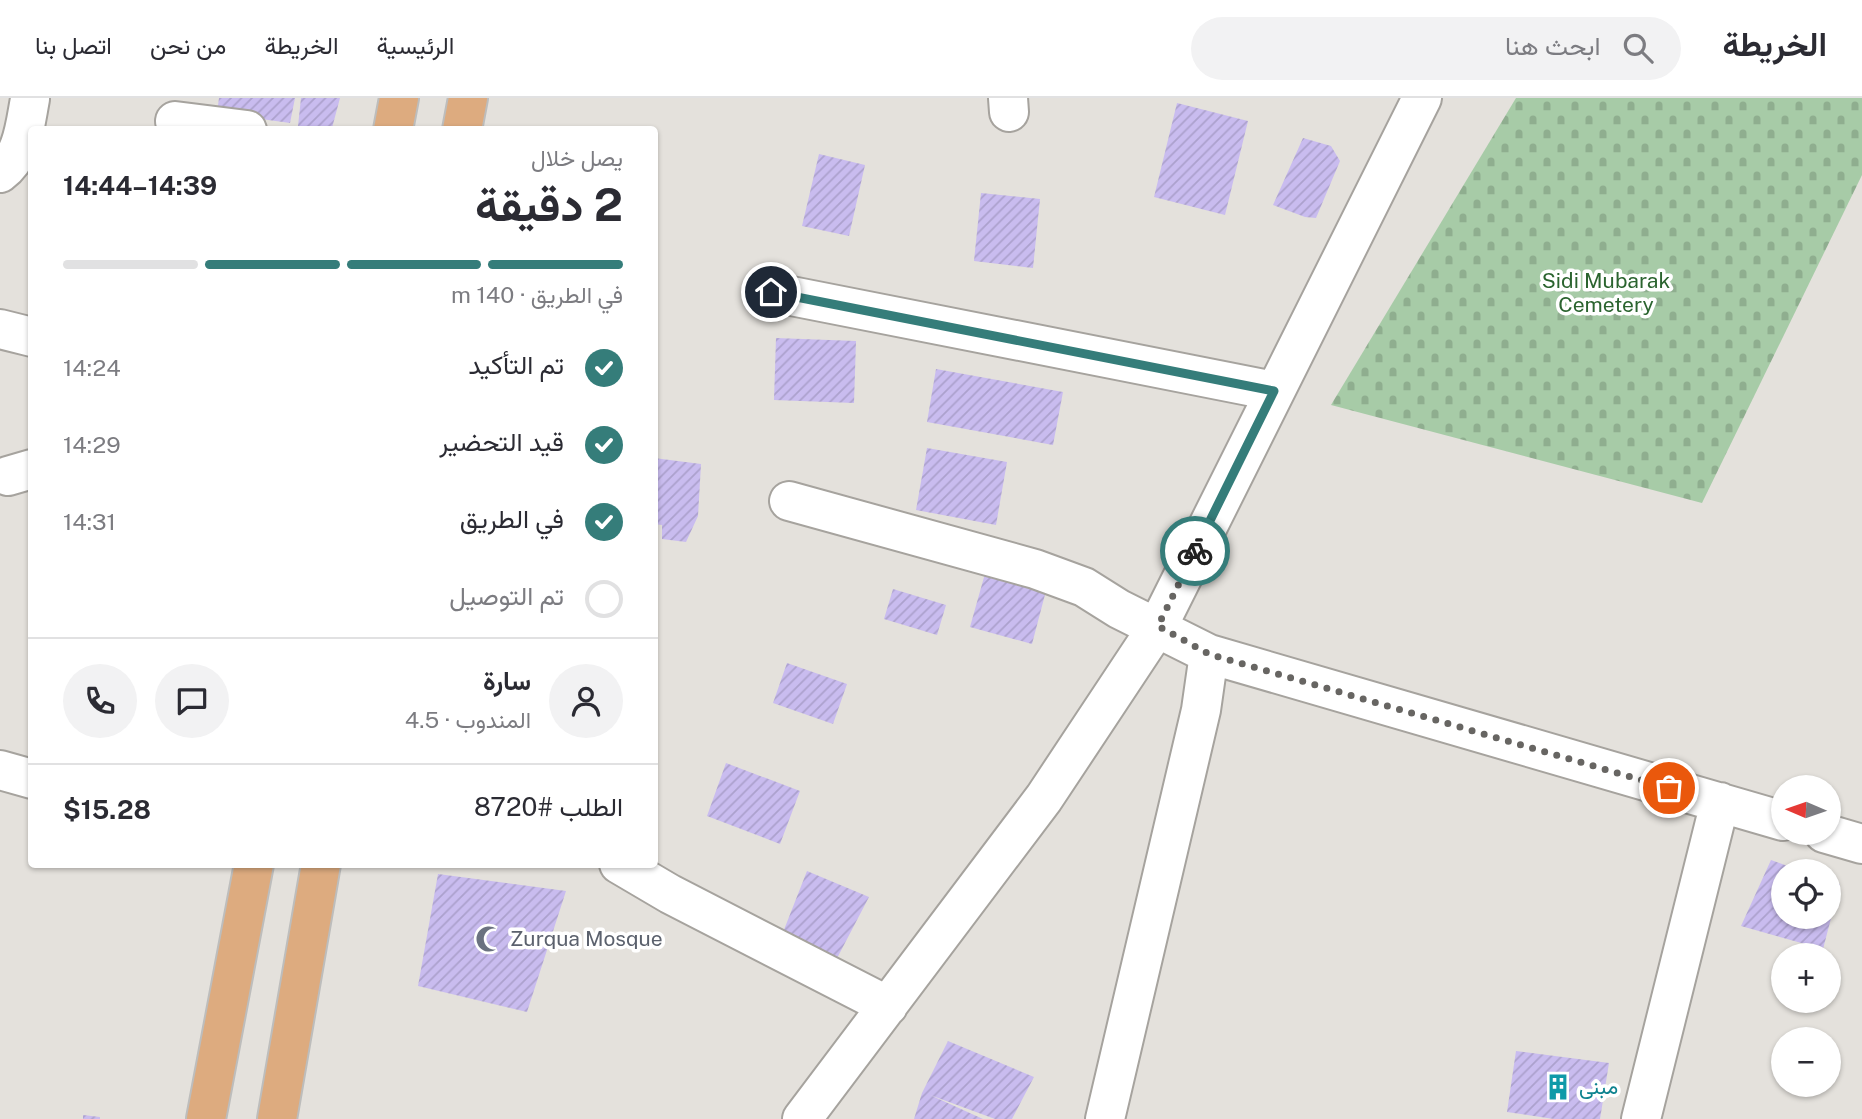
<!DOCTYPE html>
<html lang="ar">
<head>
<meta charset="utf-8">
<style>
	body { margin:0; font-family:"Public Sans",Vazirmatn,sans-serif; background:#f2f2f3; color:#2b2b33; direction:rtl; height:100vh; display:flex; flex-direction:column; font-size:26px; white-space:nowrap }
	* { box-sizing:border-box; margin:0 }
	p { font-size:23px; color:#7c7c81 }
	.icon { flex:none; width:38px; height:38px; fill:none; stroke:currentColor; stroke-width:2; stroke-linecap:round; stroke-linejoin:round }
	.map { position:relative; flex:1; overflow:hidden; direction:ltr }
	.details { position:absolute; left:28px; top:28px; width:630px; height:742px; display:flex; flex-direction:column; background:#fff; border-radius:7px; box-shadow:0 2px 5px #0004; direction:rtl }
	.details>* { flex:none }
	.needle { width:46px; rotate:272deg }
	.controls { position:absolute; left:1771px; top:677px; display:grid; gap:14px }
	.controls a { display:grid; place-items:center; width:70px; height:70px; border-radius:50%; background:#fff; box-shadow:0 2px 5px #0004; font-size:35px }
	.pin { position:absolute; display:grid; place-items:center; width:60px; height:60px; color:#fff; margin:-30px; border:4px solid #fff; border-radius:50%; box-shadow:0 2px 7px #0007 }
	.courier { position:absolute; display:grid; place-items:center; width:70px; height:70px; margin:-35px; border:5px solid #357d7a; border-radius:50%; background:#fff; color:#222; box-shadow:0 2px 9px #0007 }
	.head em { font-style:normal; font-weight:700 }
	.head div { display:flex; flex-direction:column-reverse }
	.head { display:flex; align-items:center; justify-content:space-between; height:119px; padding:0 35px }
	h1 { font-size:46px; font-weight:700; line-height:52px }
	.bar { display:grid; grid-template-columns:repeat(4,1fr); gap:10px 7px; align-content:center; height:84px; padding:0 35px }
	.bar i { height:9px; border-radius:5px; background:#e1e1e2 }
	.bar .active { background:#357d7a }
	.bar p { grid-column:span 4 }
	.line { display:flex; align-items:center; gap:18px; padding:0 35px; border-top:2px solid #e1e1e2 }
	.line div { flex:1 }
	.round { display:grid; place-items:center; flex:none; width:74px; height:74px; border-radius:37px; background:#f2f2f3 }
	ol { padding:0 35px; list-style:none }
	li { display:flex; align-items:center; gap:21px; height:77px }
	li p { margin-inline-start:auto }
	li .icon { padding:7px; border-radius:50%; background:#357d7a; color:#fff; stroke-width:4 }
	li:last-child { color:#7c7c81 }
	li i { width:38px; height:38px; border:4px solid #e1e1e2; border-radius:50% }
	header { display:flex; align-items:center; gap:42px; box-sizing:border-box; height:98px; padding:0 35px; background:#fff; border-bottom:2px solid #e1e1e2 }
	header strong { font-size:33px }
	nav { display:flex; gap:38px; margin-inline-start:auto; font-size:24px }
	.search { width:490px; height:63px; background:#f2f2f3; display:flex; align-items:center; gap:18px; box-sizing:border-box; padding:0 24px; border-radius:38px; color:#7c7c81; font-size:26px }
	.map>svg:first-child { display:block }
	.cemetery { fill:url(#cemetery-stones) }
	.building { fill:url(#building-hatch) }
	.lines { fill:none; stroke-linecap:round; stroke-linejoin:round }
	.minor-casing { stroke:#a6a39e; stroke-width:42 }
	.major-casing { stroke:#bdbdbc; stroke-width:42 }
	.minor { stroke:#fff; stroke-width:38 }
	.major { stroke:#ddab7f; stroke-width:38 }
	.done { stroke:#676562; stroke-width:7; stroke-dasharray:0 12.6 }
	.route { stroke:#357d7a; stroke-width:9 }
	.labels { text-anchor:middle; stroke-width:7; stroke-linejoin:round; paint-order:stroke }
	.park-label { font-size:21px; fill:#2b642f; stroke:#fff }
	.worship-label { font-size:21px; fill:#5b616d; stroke:#fff; text-anchor:start }
	.culture-label { font-size:21px; fill:#0d838f; stroke:#fff; text-anchor:start }
</style>
</head>
<body>
<header>
<strong>الخريطة</strong>
<div class="search"><svg class="icon" aria-label="search" viewBox="0 0 24 24"><circle cx="10" cy="10" r="6"/><path d="M15 15l6 6"/></svg>ابحث هنا</div>
<nav><a>الرئيسية</a><a>الخريطة</a><a>من نحن</a><a>اتصل بنا</a></nav>
</header>
<div class="map">
<svg width="1862" height="1021" viewBox="0 0 1862 1021">
	<defs>
		<pattern id="cemetery-stones" width="16" height="16" patternUnits="userSpaceOnUse" patternTransform="scale(1.75)"><rect width="16" height="16" fill="#a7cba7"/><path d="M2 7V4a2 2 0 0 1 4 0v3zM10 15v-3a2 2 0 0 1 4 0v3z" fill="#8fae8f"/></pattern>
		<pattern id="building-hatch" width="6" height="6" patternUnits="userSpaceOnUse" patternTransform="scale(1.75)"><rect width="6" height="6" fill="#c9bcef"/><path d="M-1 1l2-2M0 6l6-6M5 7l2-2" fill="none" stroke="#aca1cd"/></pattern>
	</defs>
	<rect width="100%" height="100%" fill="#e4e1dc"/>
	<path class="cemetery" d="M1516,0H1862V77L1702,405L1331,307Z"/>
	<path class="building" d="M219,0H295L290,25L217,15Z
		M301,0H340L332,30L298,28Z
		M1177,5L1248,23L1225,117L1154,99Z
		M1303,40L1331,48L1340,63L1316,120L1305,119L1273,107Z
		M819,56L865,67L849,138L802,128Z
		M981,95L1040,101L1033,170L974,163Z
		M776,240L856,243L854,305L774,302Z
		M936,271L1063,294L1053,347L927,324Z
		M927,350L1007,364L996,427L916,412Z
		M654,360L701,366L698,418L686,444L662,441V427L654,426Z
		M986,472L1047,489L1032,546L970,529Z
		M893,491L946,507L937,537L884,521Z
		M787,565L847,586L833,626L773,605Z
		M726,665L800,693L780,746L707,718Z
		M1771,762L1801,773L1783,774V819H1829V783L1840,786L1823,851L1741,828Z
		M807,773L869,799L834,866L780,842Z
		M438,776L566,793L527,914L418,888Z
		M948,943L1034,979L1012,1021H995L930,997L983,1021H914L922,995Z
		M1516,953L1609,965L1600,1021H1554L1507,1014Z
		M83,1017L100,1019V1021H83Z"/>
	<g class="lines">
		<g class="minor-casing">
			<path id="minor" d="M1008,0L1009,14
				M175,23L247,32
				M0,75C23,58 25,27 30,1
				M771,194L1274,293
				M0,231L32,239
				M8,378L32,371
				M789,403L1035,471L1084,489L1119,511L1209,556L1783,723
				M0,672L32,681
				M1824,735L1862,746
				M619,766L670,796L888,908
				M802,1021L1044,700L1158,528L1422,0
				M1105,1021L1201,612L1209,556
				M1641,1021L1720,704"/>
		</g>
		<g class="major-casing">
			<path id="major" d="M393,32L399,0
				M462,32L468,0
				M206,1021L254,766
				M277,1021L321,766"/>
		</g>
		<use href="#minor" class="minor"/>
		<use href="#major" class="major"/>
	</g>
	<g class="lines">
		<path class="done" d="M1195,453L1158,528L1209,556L1669,690"/>
		<path class="route" d="M771,194L1274,293L1195,453"/>
	</g>
	<defs>
		<g id="mosque-bare" transform="scale(2.1)"><path d="M3.5-4.9A6 6 0 1 0 3.5 4.9A5 5 0 1 1 3.5-4.9Z" fill="#6b7280" stroke="#fff" stroke-width="2.5" paint-order="stroke"/></g>
		<g id="building-bare" transform="scale(2.1)"><path d="M-4-6H4V6H1V3H-1V6H-4ZM-2.5-4.3h1.7v1.8h-1.7ZM.8-4.3h1.7v1.8H.8ZM-2.5-1h1.7V.8h-1.7ZM.8-1h1.7V.8H.8Z" fill="#0f9aa8" stroke="#fff" stroke-width="2.5" paint-order="stroke"/></g>
	</defs>
	<g fill-rule="evenodd">
		<use href="#mosque-bare" x="489" y="841"/>
		<use href="#building-bare" x="1558" y="989"/>
	</g>
	<g class="labels">
		<g class="park-label">
			<text x="1606" y="190">Sidi Mubarak<tspan x="1606" dy="24">Cemetery</tspan></text>
		</g>
		<g class="worship-label">
			<text x="510" y="848">Zurqua Mosque</text>
		</g>
		<g class="culture-label">
			<text x="1579" y="996">مبنى</text>
		</g>
	</g>
</svg>
<div class="controls">
<a><svg class="needle" viewBox="-14 -14 28 28"><path d="M0-13l5 13h-10z" fill="#e53935"/><path d="M0 13l5-13h-10z" fill="#7c7c81"/></svg></a>
<a><svg class="icon" aria-label="locate" viewBox="0 0 24 24"><circle cx="12" cy="12" r="6"/><path d="M12 2v4M12 18v4M2 12h4M18 12h4"/></svg></a>
<a>+</a>
<a>−</a>
</div>
<div class="pin" style="left:1669px;top:690px;background:#ea580c"><svg class="icon" aria-label="bag" viewBox="0 0 24 24"><path d="M5 8h14l-1 12H6zM9 8a3 3 0 0 1 6 0"/></svg></div>
<div class="pin" style="left:771px;top:194px;background:#1f2937"><svg class="icon" aria-label="home" viewBox="0 0 24 24"><path d="M3 11l9-7 9 7M6 9v11h12V9"/></svg></div>
<div class="courier" style="left:1195px;top:453px"><svg class="icon" aria-label="bike" viewBox="0 0 24 24"><circle cx="6" cy="16" r="4"/><circle cx="18" cy="16" r="4"/><path d="M6 16l4-8h5l3 8M10 8l3 8H6M13 5h3"/></svg></div>
<section class="details">
<div class="head"><div><h1>2 دقيقة</h1><p>يصل خلال</p></div><em>14:39–14:44</em></div>
<div class="bar"><i class="active"></i><i class="active"></i><i class="active"></i><i></i><p>في الطريق · 140 m</p></div>
<ol>
<li><svg class="icon" aria-label="check" viewBox="0 0 24 24"><path d="M5 12l5 5 9-10"/></svg>تم التأكيد<p>14:24</p></li>
<li><svg class="icon" aria-label="check" viewBox="0 0 24 24"><path d="M5 12l5 5 9-10"/></svg>قيد التحضير<p>14:29</p></li>
<li><svg class="icon" aria-label="check" viewBox="0 0 24 24"><path d="M5 12l5 5 9-10"/></svg>في الطريق<p>14:31</p></li>
<li><i></i>تم التوصيل</li>
</ol>
<div class="line" style="height:126px"><a class="round"><svg class="icon" aria-label="person" viewBox="0 0 24 24"><circle cx="12" cy="8" r="4"/><path d="M4 21q1-7 8-7t8 7"/></svg></a><div><b>سارة</b><p>المندوب · 4.5</p></div><a class="round"><svg class="icon" aria-label="chat" viewBox="0 0 24 24"><path d="M4 5h16v11H9l-5 4z"/></svg></a><a class="round"><svg class="icon" aria-label="phone" viewBox="0 0 24 24"><path d="M5 4h4l2 5-3 2q2 4 5 5l2-3 5 2v4C11 20 4 13 5 4z"/></svg></a></div>
<div class="line" style="height:91px"><div>الطلب #8720</div><b>$15.28</b></div>
</section>
</div>
</body>
</html>
